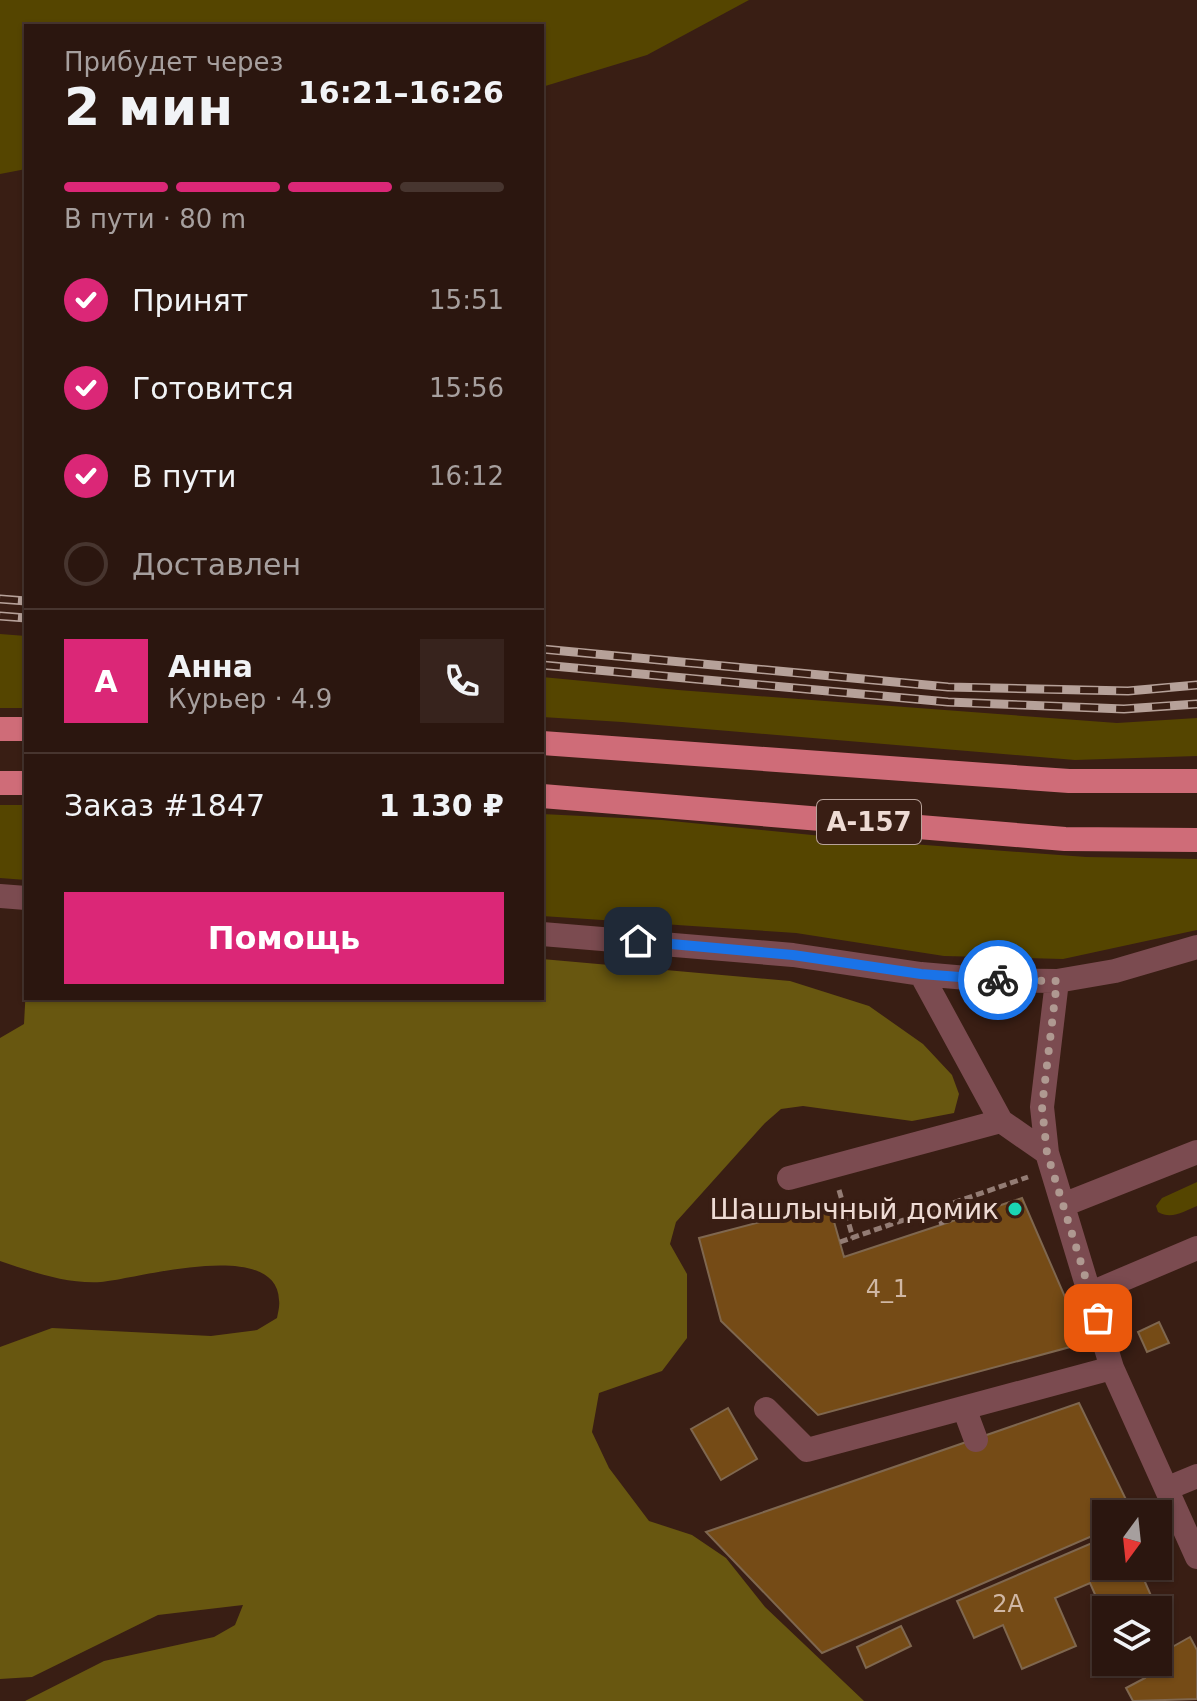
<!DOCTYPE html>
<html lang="ru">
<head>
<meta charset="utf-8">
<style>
	body { margin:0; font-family:"DejaVu Sans",sans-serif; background:#37231d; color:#f1f3f6; height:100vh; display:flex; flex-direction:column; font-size:30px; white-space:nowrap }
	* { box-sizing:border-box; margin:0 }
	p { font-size:26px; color:#a69f9e }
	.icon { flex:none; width:44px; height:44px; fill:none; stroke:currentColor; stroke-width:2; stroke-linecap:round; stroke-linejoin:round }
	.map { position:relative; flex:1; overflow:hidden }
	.side { position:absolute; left:24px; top:24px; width:520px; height:976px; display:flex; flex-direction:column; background:#2b160f; border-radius:0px; box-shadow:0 2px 6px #0004,0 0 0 2px #47352f }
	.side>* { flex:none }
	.needle { width:52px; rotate:195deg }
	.tools { position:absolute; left:1092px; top:1500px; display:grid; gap:16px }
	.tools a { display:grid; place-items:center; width:80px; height:80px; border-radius:0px; background:#2b160f; box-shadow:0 2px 6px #0004,0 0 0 2px #47352f; font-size:40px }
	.pin { position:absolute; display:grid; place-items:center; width:68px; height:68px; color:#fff; margin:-34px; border-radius:16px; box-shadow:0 4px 12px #0006 }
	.courier { position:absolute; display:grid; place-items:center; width:80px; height:80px; margin:-40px; border:6px solid #1a73e8; border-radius:50%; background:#fff; color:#222; box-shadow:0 2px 10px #0007 }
	.overview em { font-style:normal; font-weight:700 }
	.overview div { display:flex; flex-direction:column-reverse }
	.overview { display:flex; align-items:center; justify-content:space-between; height:136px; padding:0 40px }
	h1 { font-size:52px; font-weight:700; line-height:60px }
	.bar { display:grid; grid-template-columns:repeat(4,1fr); gap:12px 8px; align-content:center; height:96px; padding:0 40px }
	.bar i { height:10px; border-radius:6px; background:#47352f }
	.bar .selected { background:#db2777 }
	.bar p { grid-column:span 4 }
	.line { display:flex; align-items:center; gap:20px; padding:0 40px; border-top:2px solid #47352f }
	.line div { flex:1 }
	.round { display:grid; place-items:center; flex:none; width:84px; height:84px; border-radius:0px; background:#37231d }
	ol { padding:0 40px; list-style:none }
	li { display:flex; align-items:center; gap:24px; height:88px }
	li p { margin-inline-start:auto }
	li .icon { padding:8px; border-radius:50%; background:#db2777; color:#fff; stroke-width:4 }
	li:last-child { color:#a69f9e }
	li i { width:44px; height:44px; border:4px solid #47352f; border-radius:50% }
	.button { display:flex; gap:16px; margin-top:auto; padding:16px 40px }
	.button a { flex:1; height:92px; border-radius:0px; background:#db2777; color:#fff; font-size:32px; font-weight:700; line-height:92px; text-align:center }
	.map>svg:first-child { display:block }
	.green { fill:#554500 }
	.forest { fill:#685710 }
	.building { fill:#754b16; stroke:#7f674f; stroke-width:2 }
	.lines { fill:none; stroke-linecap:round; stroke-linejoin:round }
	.path { stroke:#937c74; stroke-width:5; stroke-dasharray:8 4; stroke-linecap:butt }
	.minor { stroke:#7b4b50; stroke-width:24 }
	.major { stroke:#cf6c78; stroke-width:24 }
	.rail-casing { stroke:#b6a199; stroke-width:9 }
	.rail { stroke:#391e14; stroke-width:6; stroke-dasharray:18; stroke-linecap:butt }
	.done { stroke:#af9991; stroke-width:8; stroke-dasharray:0 14.4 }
	.route { stroke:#1a73e8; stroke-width:10 }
	.poi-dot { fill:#1ad5b2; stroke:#391e14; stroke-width:3 }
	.labels { text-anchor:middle; stroke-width:8; stroke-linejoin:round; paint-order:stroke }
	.number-label { font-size:24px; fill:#d0b7a4 }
	.shield { fill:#391e14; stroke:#b8a29a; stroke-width:2 }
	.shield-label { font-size:26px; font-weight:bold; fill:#eedbd4 }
	.poi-label { font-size:28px; fill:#eedbd4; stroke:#391e14; text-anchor:end }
</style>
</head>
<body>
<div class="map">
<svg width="1197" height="1701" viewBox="0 0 1197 1701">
	<rect width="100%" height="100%" fill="#391e14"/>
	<path class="green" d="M0,0H749L647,55L542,87V26H26V169L0,174Z
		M0,634L26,636V708H0Z
		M542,677L678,690L1117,723L1197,718V756L1075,760L622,722L542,717Z
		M0,805H26V880L0,878Z
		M542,814L662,820L872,841L1086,857L1197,859V930L1063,959L944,956L796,933L542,916Z
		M1197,1182V1206C1184,1211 1172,1220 1158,1212L1156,1206L1162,1198Z"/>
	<path class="forest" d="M542,959L790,981L869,1006L923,1044L952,1075L959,1094L954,1113L912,1121L803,1106L781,1109L765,1123L676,1222L670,1244L687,1274V1338L662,1371L599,1393L592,1432L609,1468L649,1521L692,1535L726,1558L765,1607L864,1701H25L104,1661L214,1637L235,1625L243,1605L158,1615L32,1677L0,1679V1347L52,1328L211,1336L257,1330L277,1318C278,1312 280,1306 279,1300C277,1237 136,1279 101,1282C66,1284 33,1272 0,1261V1038L24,1024L26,987V998H542Z"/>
	<path class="building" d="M1022,1198L1085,1343L818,1415L721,1321L699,1238L829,1204L844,1257Z
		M1159,1322L1169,1343L1147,1352L1138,1332Z
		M1079,1403L1133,1514H1106V1530L822,1653L706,1532Z
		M728,1408L757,1459L721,1480L691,1429Z
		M1158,1514L1172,1546L1158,1552Z
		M1106,1537V1566H1138L1156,1607L1149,1610H1106V1619L1090,1583L1055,1598L1076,1646L1022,1669L1003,1625L974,1638L957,1601Z
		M901,1626L911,1646L866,1668L857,1647Z
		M1190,1637L1197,1650V1699L1133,1701L1126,1688L1145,1678L1138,1665L1144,1662H1158V1655Z"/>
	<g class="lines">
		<path class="path" d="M839,1190L853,1238
			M937,1209L942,1225
			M840,1242L1028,1177"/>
		<path class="minor" d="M0,896L26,898
			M542,934L793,955L921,974L990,980L1057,981
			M1197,947L1115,971L1057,981L1042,1107L1047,1153L1112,1368L1197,1557
			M921,974L1001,1121L1047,1153
			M789,1178L1001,1121
			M1063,1205L1197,1152
			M1091,1293L1197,1248
			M964,1408L976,1440
			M766,1409L807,1450L1112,1368
			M1168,1488L1197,1476"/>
		<path class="major" d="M0,729H26
			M542,743L1069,781H1197
			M0,783H26
			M542,796L1065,839L1197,840"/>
		<g class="rail-casing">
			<path id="rail" d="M0,599L26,601
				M0,616L26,618
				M542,649L948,687L1128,691L1197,685
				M542,665L948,702L1124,709L1197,704"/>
		</g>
		<use href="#rail" class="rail"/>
	</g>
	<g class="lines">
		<path class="done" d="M998,980L1057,981L1042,1107L1047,1153L1098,1318"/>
		<path class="route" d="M638,941L793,955L921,974L998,980"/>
	</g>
	<circle class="poi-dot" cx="1015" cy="1209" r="8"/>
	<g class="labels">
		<g class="number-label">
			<text x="887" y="1297">4_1</text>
			<text x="1008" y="1612">2А</text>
		</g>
		<rect class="shield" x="817" y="800" width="104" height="44" rx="6"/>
		<g class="shield-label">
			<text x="869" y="831">А-157</text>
		</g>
		<g class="poi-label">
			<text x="999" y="1219">Шашлычный домик</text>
		</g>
	</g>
</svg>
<div class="tools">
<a><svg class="needle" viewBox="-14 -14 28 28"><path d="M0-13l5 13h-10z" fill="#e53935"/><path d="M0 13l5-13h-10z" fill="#a69f9e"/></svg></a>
<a><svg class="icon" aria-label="layers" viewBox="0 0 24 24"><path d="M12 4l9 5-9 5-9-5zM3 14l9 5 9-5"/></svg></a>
</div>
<div class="pin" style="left:1098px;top:1318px;background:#ea580c"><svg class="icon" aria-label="bag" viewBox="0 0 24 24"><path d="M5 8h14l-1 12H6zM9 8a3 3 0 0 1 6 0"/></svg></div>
<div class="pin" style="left:638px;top:941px;background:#1f2937"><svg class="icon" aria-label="home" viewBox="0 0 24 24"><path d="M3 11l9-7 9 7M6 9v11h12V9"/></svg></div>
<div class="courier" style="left:998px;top:980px"><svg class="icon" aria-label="bike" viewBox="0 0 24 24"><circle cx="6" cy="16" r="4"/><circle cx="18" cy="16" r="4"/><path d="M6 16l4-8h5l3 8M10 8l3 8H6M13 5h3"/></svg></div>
<section class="side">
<div class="overview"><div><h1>2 мин</h1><p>Прибудет через</p></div><em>16:21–16:26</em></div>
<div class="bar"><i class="selected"></i><i class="selected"></i><i class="selected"></i><i></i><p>В пути · 80 m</p></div>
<ol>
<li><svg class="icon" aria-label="check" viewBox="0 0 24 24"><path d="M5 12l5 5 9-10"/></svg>Принят<p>15:51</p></li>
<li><svg class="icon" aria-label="check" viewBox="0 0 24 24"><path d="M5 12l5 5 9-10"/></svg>Готовится<p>15:56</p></li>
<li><svg class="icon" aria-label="check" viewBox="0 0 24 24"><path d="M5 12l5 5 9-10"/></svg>В пути<p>16:12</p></li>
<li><i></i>Доставлен</li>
</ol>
<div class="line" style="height:144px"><b class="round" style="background:#db2777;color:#fff">А</b><div><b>Анна</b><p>Курьер · 4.9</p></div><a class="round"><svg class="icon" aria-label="phone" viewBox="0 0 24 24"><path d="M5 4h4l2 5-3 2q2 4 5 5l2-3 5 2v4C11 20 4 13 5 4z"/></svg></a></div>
<div class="line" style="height:104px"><div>Заказ #1847</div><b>1 130 ₽</b></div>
<div class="button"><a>Помощь</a></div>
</section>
</div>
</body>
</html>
